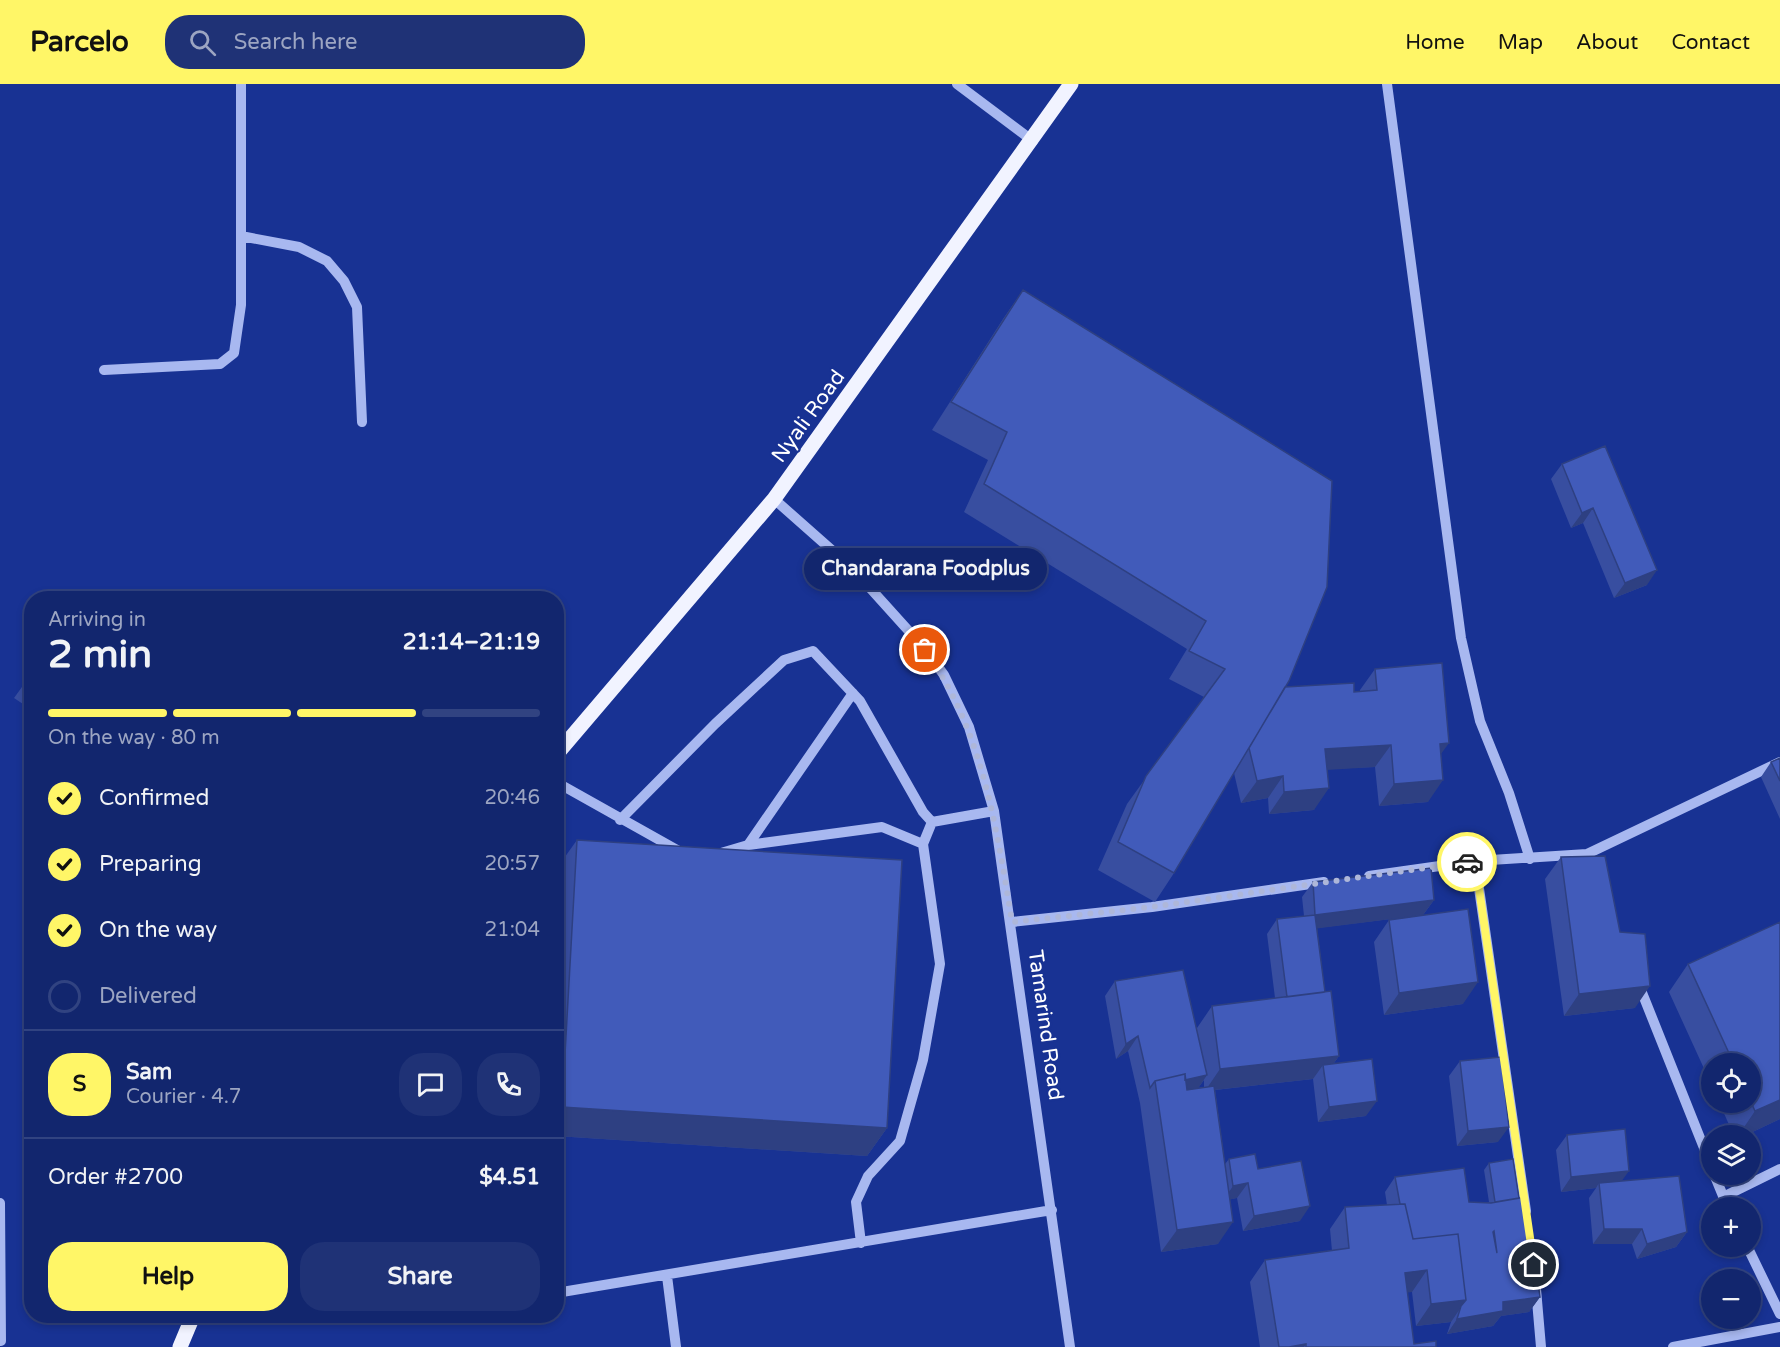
<!DOCTYPE html>
<html lang="en">
<head>
<meta charset="utf-8">
<style>
	body { margin:0; font-family:"Varela Round",sans-serif; background:#1f3276; color:#f1f3f6; height:100vh; display:flex; flex-direction:column; font-size:22px; white-space:nowrap }
	* { box-sizing:border-box; margin:0 }
	p { font-size:20px; color:#9ca5c2 }
	.icon { flex:none; width:33px; height:33px; fill:none; stroke:currentColor; stroke-width:2; stroke-linecap:round; stroke-linejoin:round }
	.map { position:relative; flex:1; overflow:hidden }
	.drawer { position:absolute; left:24px; top:507px; width:540px; height:732px; display:flex; flex-direction:column; background:#12266e; border-radius:24px; box-shadow:0 3px 9px #0003,0 0 0 2px #314381 }
	.drawer>* { flex:none }
	.fabs { position:absolute; left:1701px; top:969px; display:grid; gap:12px }
	.fabs a { display:grid; place-items:center; width:60px; height:60px; border-radius:50%; background:#12266e; box-shadow:0 3px 9px #0003,0 0 0 2px #314381; font-size:30px }
	.pin { position:absolute; display:grid; place-items:center; width:51px; height:51px; color:#fff; margin:-26px; border:3px solid #fff; border-radius:50%; box-shadow:0 2px 6px #0007 }
	.courier { position:absolute; display:grid; place-items:center; width:60px; height:60px; margin:-30px; border:4px solid #fff667; border-radius:50%; background:#fff; color:#222; box-shadow:0 2px 8px #0007 }
	.bubble { position:absolute; height:42px; border-radius:21px; background:#12266e; box-shadow:0 3px 9px #0003,0 0 0 2px #314381; font-size:20px; font-weight:700; line-height:42px; text-align:center }
	.overview em { font-style:normal; font-weight:700 }
	.overview div { display:flex; flex-direction:column-reverse }
	.overview { display:flex; align-items:center; justify-content:space-between; height:102px; padding:0 24px }
	h1 { font-size:39px; font-weight:700; line-height:45px }
	.bar { display:grid; grid-template-columns:repeat(4,1fr); gap:9px 6px; align-content:center; height:72px; padding:0 24px }
	.bar i { height:8px; border-radius:4px; background:#314381 }
	.bar .selected { background:#fff667 }
	.bar p { grid-column:span 4 }
	.line { display:flex; align-items:center; gap:15px; padding:0 24px; border-top:2px solid #314381 }
	.line div { flex:1 }
	.round { display:grid; place-items:center; flex:none; width:63px; height:63px; border-radius:24px; background:#1f3276 }
	ol { padding:0 24px; list-style:none }
	li { display:flex; align-items:center; gap:18px; height:66px }
	li p { margin-inline-start:auto }
	li .icon { padding:6px; border-radius:50%; background:#fff667; color:#111; stroke-width:4 }
	li:last-child { color:#9ca5c2 }
	li i { width:33px; height:33px; border:3px solid #314381; border-radius:50% }
	.cta { display:flex; gap:12px; margin-top:auto; padding:12px 24px }
	.cta a { flex:1; height:69px; border-radius:24px; background:#fff667; color:#111; font-size:24px; font-weight:700; line-height:69px; text-align:center }
	.cta a+a { background:#1f3276; color:#f1f3f6 }
	header { display:flex; align-items:center; gap:36px; box-sizing:border-box; height:84px; padding:0 30px; background:#fff667; color:#111 }
	header strong { font-size:28px }
	nav { display:flex; gap:33px; margin-inline-start:auto; font-size:21px }
	.search { width:420px; height:54px; background:#1f3276; display:flex; align-items:center; gap:15px; box-sizing:border-box; padding:0 21px; border-radius:24px; color:#9ca5c2; font-size:22px }
	.map>svg:first-child { display:block }
	.lines { fill:none; stroke-linecap:round; stroke-linejoin:round }
	.minor { stroke:#a8b8f0; stroke-width:10 }
	.major { stroke:#f1f3ff; stroke-width:15 }
	.wall { fill:#384ea0; fill-rule:evenodd }
	.shaded-wall { fill:#2e4082 }
	.building { fill:#415bba; stroke:#2e4082; stroke-width:1.5; fill-rule:evenodd }
	.done { stroke:#aeb7d9; stroke-width:6; stroke-dasharray:0 10.8 }
	.route { stroke:#fff667; stroke-width:8 }
	.labels { text-anchor:middle; stroke-width:4.5; stroke-linejoin:round; paint-order:stroke }
	.street-label { font-size:21px; fill:#fff; stroke:#183293 }
</style>
</head>
<body>
<header>
<strong>Parcelo</strong>
<div class="search"><svg class="icon" aria-label="search" viewBox="0 0 24 24"><circle cx="10" cy="10" r="6"/><path d="M15 15l6 6"/></svg>Search here</div>
<nav><a>Home</a><a>Map</a><a>About</a><a>Contact</a></nav>
</header>
<div class="map">
<svg width="1780" height="1263" viewBox="0 0 1780 1263">
	<rect width="100%" height="100%" fill="#183293"/>
	<g class="lines">
		<path class="minor" d="M957,0L1033,57
			M1387,0L1461,554L1480,637L1509,709L1530,775
			M241,152L299,163L327,177L344,197L357,223L362,338
			M104,286L220,280L234,269L241,221V0
			M774,415L852,484L925,565L944,591L969,643L994,727L1070,1263
			M556,698L679,767
			M620,736L715,640L784,576L813,567L860,617L923,728L932,738L994,727
			M923,760L932,738
			M748,761L853,609
			M721,769L748,761L882,743L923,760L940,880L923,976L900,1057L868,1092L856,1118L861,1159
			M1475,777L1526,1127
			M1369,792L1475,777L1587,770L1780,678
			M1012,838L1152,823L1324,798
			M1639,901L1712,1084
			M1714,1090L1728,1124
			M1723,1113L1780,1085
			M0,1119L1,1257
			M1747,1162L1780,1230
			M667,1192L676,1263
			M1536,1205L1541,1263
			M556,1209L1052,1126
			M1673,1263L1780,1243"/>
		<path class="major" d="M556,671L774,415L1071,0
			M180,1263L193,1232"/>
	</g>
	<path class="wall" d="M1023,206L1285,603L1354,608H1360V606L1375,585L1441,670L1428,718L1379,722L1375,683L1327,685L1314,726L1269,730L1268,714L1241,719L1234,689L1174,789L1155,818L1098,786L1127,720L1204,613L1169,595L1187,565L964,428L988,376L932,346L1003,235Z
		M1605,362L1647,501L1614,514L1583,439L1571,444L1551,395L1562,380Z
		M32,589V626L14,614Z
		M1780,674V735L1761,693L1771,678Z
		M577,756L887,1044L867,1072L556,1052L557,784Z
		M1561,773L1635,924L1564,932L1545,795Z
		M1313,798L1434,816L1423,831L1317,844L1325,908L1339,972L1334,979L1366,1032L1318,1038L1313,995L1215,1006L1225,1080L1229,1075L1258,1085L1300,1137L1243,1147L1237,1114L1230,1115L1218,1160L1161,1168L1140,1019L1128,967L1116,975L1105,912L1115,897L1197,944L1212,922L1275,914L1267,850L1277,835L1304,832L1302,813ZM1204,996V1003L1198,1004Z
		M1389,836L1463,920L1384,931L1374,858Z
		M1780,838V1035L1744,1052H1734L1719,1018H1750V980H1712V1002L1669,908L1688,880Z
		M1460,977L1498,1058L1457,1062L1449,992Z
		M1567,1051L1622,1097L1687,1148L1676,1163L1637,1175L1632,1160H1593L1589,1114L1596,1104L1561,1108L1556,1066Z
		M1489,1079L1519,1114L1540,1213L1529,1228L1501,1232L1493,1242L1447,1250L1451,1238L1416,1242L1412,1208H1407L1414,1260L1436,1263H1260L1250,1198L1265,1176L1332,1167L1330,1145L1345,1123L1387,1121L1385,1108L1395,1093L1469,1118H1489L1484,1086Z"/>
	<path class="shaded-wall" d="M1593,424L1583,439L1571,444L1582,429Z
		M1657,486L1647,501L1614,514L1625,499Z
		M1449,659L1433,681L1440,660Z
		M1391,661L1375,683L1310,687L1325,665Z
		M1283,692L1268,714L1241,719L1257,697Z
		M1443,696L1428,718L1379,722L1394,700Z
		M1329,704L1314,726L1269,730L1284,708Z
		M1434,816L1423,831L1305,846L1315,831Z
		M1478,898L1463,920L1384,931L1399,909Z
		M1650,902L1635,924L1564,932L1579,910Z
		M1138,952L1128,967L1116,975L1126,960Z
		M1339,972L1324,993L1323,981L1313,995L1205,1007L1220,985Z
		M1207,991L1197,1006L1156,1003Z
		M1780,1016V1035L1744,1052H1738L1755,1027Z
		M1377,1017L1366,1032L1318,1038L1329,1023Z
		M562,1023L887,1044L867,1072L556,1052V1030Z
		M1509,1043L1498,1058L1457,1062L1468,1047Z
		M1629,1087L1618,1102L1599,1099L1596,1104L1561,1108L1571,1093Z
		M1248,1099L1237,1114L1223,1117L1233,1102Z
		M1310,1122L1300,1137L1243,1147L1254,1132Z
		M1233,1138L1218,1160L1161,1168L1177,1146Z
		M1604,1145H1642L1632,1160H1593Z
		M1687,1148L1676,1163L1637,1175L1647,1160Z
		M1427,1186L1412,1208L1390,1211L1405,1189Z
		M1540,1213L1529,1228L1501,1232L1493,1242L1447,1250L1457,1235L1503,1218Z
		M1466,1216L1451,1238L1416,1242L1431,1220Z
		M1306,1260L1304,1263H1289Z"/>
	<path class="building" d="M1023,206L1332,397L1327,503L1289,597L1174,789L1118,758L1146,692L1225,585L1189,567L1206,537L984,400L1007,348L951,318Z
		M1605,362L1657,486L1625,499L1593,424L1582,429L1562,380Z
		M1442,579L1449,659L1440,660L1443,696L1394,700L1391,661L1325,665L1329,704L1284,708L1283,692L1257,697L1249,664L1285,603L1354,599V608L1377,606L1375,585Z
		M1780,674V697L1771,678Z
		M577,756L902,776L887,1044L562,1023L556,1030V1020L562,1023Z
		M1605,772L1620,848L1645,850L1650,902L1579,910L1561,773Z
		M1431,784L1434,816L1315,831L1313,798Z
		M1468,825L1478,898L1399,909L1389,836Z
		M1315,831L1325,908L1287,913L1277,835Z
		M1780,838V1016L1755,1027L1750,1016V980H1734L1688,880Z
		M1183,886L1207,991L1185,996V990L1155,997L1150,1004L1138,952L1126,960L1115,897Z
		M1331,907L1339,972L1220,985L1212,922Z
		M1501,973L1509,1043L1468,1047L1460,977Z
		M1372,975L1377,1017L1329,1023L1323,981Z
		M1185,990L1187,1006L1214,1002L1233,1138L1177,1146L1155,997Z
		M1625,1045L1629,1087L1571,1093L1567,1051Z
		M1255,1070L1258,1085L1301,1077L1310,1122L1254,1132L1248,1099L1233,1102L1229,1075Z
		M1513,1075L1519,1114L1495,1118L1489,1079Z
		M1464,1084L1469,1118L1491,1119L1526,1113L1540,1213L1503,1218V1227L1457,1235L1461,1222L1466,1216L1458,1150L1413,1155L1405,1120H1400L1395,1093ZM1494,1147L1497,1169L1493,1148Z
		M1679,1092L1687,1148L1647,1160L1642,1145H1604L1599,1099Z
		M1405,1120L1413,1155L1458,1150L1466,1216L1431,1220L1427,1186L1405,1189L1414,1260L1436,1257V1263H1306V1260L1289,1263H1279L1265,1176L1349,1164L1345,1123Z"/>
	<g class="lines">
		<path class="done" d="M925,566C983,646 996,742 1012,838L1152,823L1467,778"/>
		<path class="route" d="M1467,778L1475,777L1534,1181"/>
	</g>
	<g class="labels">
		<g class="street-label">
			<text transform="translate(808 332) rotate(-54)" y="7">Nyali Road</text>
			<text transform="translate(1046 941) rotate(82)" y="7">Tamarind Road</text>
		</g>
	</g>
</svg>
<div class="fabs">
<a><svg class="icon" aria-label="locate" viewBox="0 0 24 24"><circle cx="12" cy="12" r="6"/><path d="M12 2v4M12 18v4M2 12h4M18 12h4"/></svg></a>
<a><svg class="icon" aria-label="layers" viewBox="0 0 24 24"><path d="M12 4l9 5-9 5-9-5zM3 14l9 5 9-5"/></svg></a>
<a>+</a>
<a>−</a>
</div>
<div class="pin" style="left:925px;top:566px;background:#ea580c"><svg class="icon" aria-label="bag" viewBox="0 0 24 24"><path d="M5 8h14l-1 12H6zM9 8a3 3 0 0 1 6 0"/></svg></div>
<div class="pin" style="left:1534px;top:1181px;background:#1f2937"><svg class="icon" aria-label="home" viewBox="0 0 24 24"><path d="M3 11l9-7 9 7M6 9v11h12V9"/></svg></div>
<div class="courier" style="left:1467px;top:778px"><svg class="icon" aria-label="car" viewBox="0 0 24 24"><path d="M5 17H2v-5l4-1 3-4h7l3 4 3 1v5h-3M9 17h6M6 11h13"/><circle cx="7" cy="17" r="2"/><circle cx="17" cy="17" r="2"/></svg></div>
<div class="bubble" style="left:804px;top:464px;width:243px">Chandarana Foodplus</div>
<section class="drawer">
<div class="overview"><div><h1>2 min</h1><p>Arriving in</p></div><em>21:14–21:19</em></div>
<div class="bar"><i class="selected"></i><i class="selected"></i><i class="selected"></i><i></i><p>On the way · 80 m</p></div>
<ol>
<li><svg class="icon" aria-label="check" viewBox="0 0 24 24"><path d="M5 12l5 5 9-10"/></svg>Confirmed<p>20:46</p></li>
<li><svg class="icon" aria-label="check" viewBox="0 0 24 24"><path d="M5 12l5 5 9-10"/></svg>Preparing<p>20:57</p></li>
<li><svg class="icon" aria-label="check" viewBox="0 0 24 24"><path d="M5 12l5 5 9-10"/></svg>On the way<p>21:04</p></li>
<li><i></i>Delivered</li>
</ol>
<div class="line" style="height:108px"><b class="round" style="background:#fff667;color:#111">S</b><div><b>Sam</b><p>Courier · 4.7</p></div><a class="round"><svg class="icon" aria-label="chat" viewBox="0 0 24 24"><path d="M4 5h16v11H9l-5 4z"/></svg></a><a class="round"><svg class="icon" aria-label="phone" viewBox="0 0 24 24"><path d="M5 4h4l2 5-3 2q2 4 5 5l2-3 5 2v4C11 20 4 13 5 4z"/></svg></a></div>
<div class="line" style="height:78px"><div>Order #2700</div><b>$4.51</b></div>
<div class="cta"><a>Help</a><a>Share</a></div>
</section>
</div>
</body>
</html>
